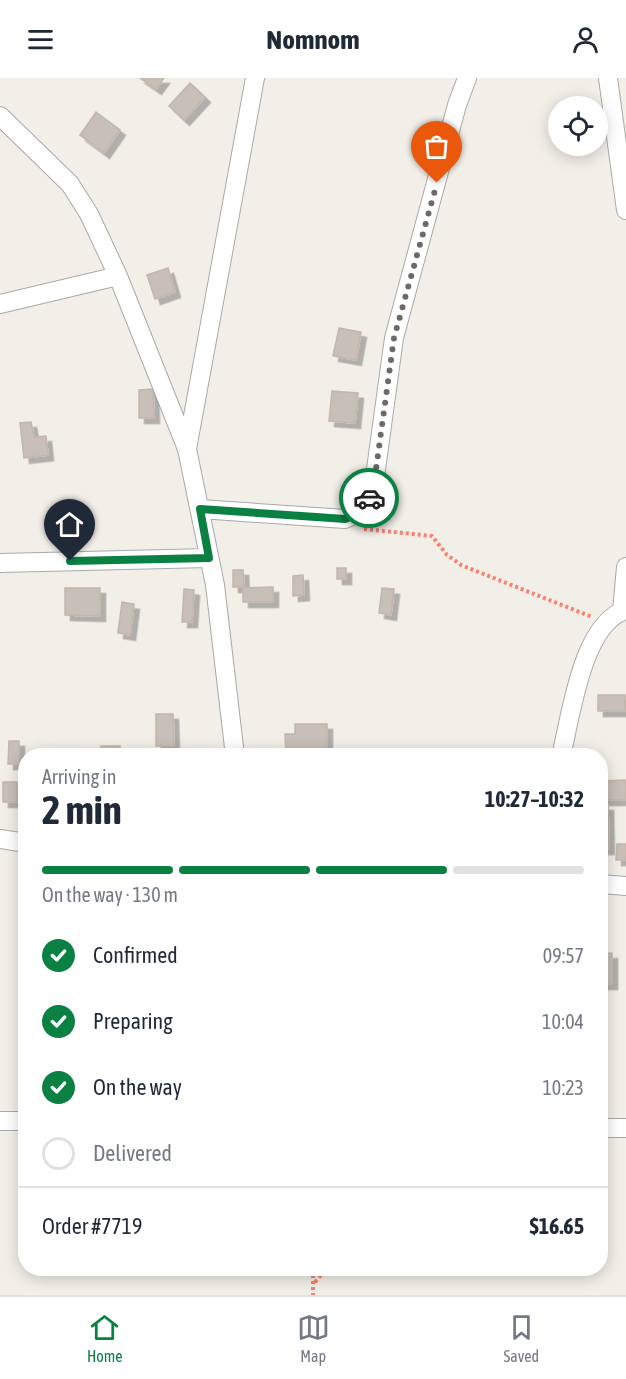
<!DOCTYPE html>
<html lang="en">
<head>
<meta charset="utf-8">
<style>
	body { margin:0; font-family:"Asap Condensed",sans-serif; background:#f6f6f7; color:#1f2937; height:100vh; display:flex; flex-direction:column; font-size:22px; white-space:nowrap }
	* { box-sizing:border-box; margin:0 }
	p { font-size:20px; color:#747a83 }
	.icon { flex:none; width:33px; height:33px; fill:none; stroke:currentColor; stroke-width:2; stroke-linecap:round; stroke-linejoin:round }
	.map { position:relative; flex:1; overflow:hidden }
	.panel { position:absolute; left:18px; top:670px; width:590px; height:528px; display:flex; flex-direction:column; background:#fff; border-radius:24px; box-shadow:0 3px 15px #0003 }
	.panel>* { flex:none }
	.fabs { position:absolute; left:548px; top:18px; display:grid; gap:12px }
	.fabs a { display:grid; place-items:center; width:60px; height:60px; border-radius:50%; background:#fff; box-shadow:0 3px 15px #0003; font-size:30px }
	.pin { position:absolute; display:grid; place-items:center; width:51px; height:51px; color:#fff; margin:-62px -26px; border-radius:50% 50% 50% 0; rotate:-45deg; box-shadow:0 0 6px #0007 }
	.pin .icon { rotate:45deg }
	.courier { position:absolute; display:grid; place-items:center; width:60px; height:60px; margin:-30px; border:4px solid #0b8043; border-radius:50%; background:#fff; color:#222; box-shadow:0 2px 8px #0007 }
	.head em { font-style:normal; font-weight:700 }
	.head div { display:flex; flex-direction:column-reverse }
	.head { display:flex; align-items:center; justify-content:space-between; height:102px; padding:0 24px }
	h1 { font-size:39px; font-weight:700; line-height:45px }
	.bar { display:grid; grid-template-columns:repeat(4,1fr); gap:9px 6px; align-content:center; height:72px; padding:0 24px }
	.bar i { height:8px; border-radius:4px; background:#e0e1e3 }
	.bar .current { background:#0b8043 }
	.bar p { grid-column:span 4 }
	.line { display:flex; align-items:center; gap:15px; padding:0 24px; border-top:2px solid #e0e1e3 }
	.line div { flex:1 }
	ol { padding:0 24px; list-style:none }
	li { display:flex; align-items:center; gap:18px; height:66px }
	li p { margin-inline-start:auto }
	li .icon { padding:6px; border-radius:50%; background:#0b8043; color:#fff; stroke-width:4 }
	li:last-child { color:#747a83 }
	li i { width:33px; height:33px; border:3px solid #e0e1e3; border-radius:50% }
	header { display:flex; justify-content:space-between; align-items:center; height:78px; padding:0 24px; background:#fff; font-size:27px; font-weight:700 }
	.dock { display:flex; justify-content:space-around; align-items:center; height:84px; border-top:2px solid #e0e1e3; background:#fff; font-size:16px; color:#747a83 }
	.dock a { display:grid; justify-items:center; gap:3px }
	.dock .current { color:#0b8043 }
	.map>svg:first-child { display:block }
	.building { fill:#c7bfb8; stroke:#c4b6ab; stroke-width:1.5; filter:url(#shadow) }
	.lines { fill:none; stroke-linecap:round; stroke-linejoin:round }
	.street-casing { stroke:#a9a9a9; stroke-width:20 }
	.path { stroke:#fa8072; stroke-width:4; stroke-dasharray:3 3; stroke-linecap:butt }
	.street { stroke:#fff; stroke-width:18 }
	.done { stroke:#6b6a68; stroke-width:6; stroke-dasharray:0 10.8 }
	.route { stroke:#0b8043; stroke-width:8 }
</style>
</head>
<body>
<header><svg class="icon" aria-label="menu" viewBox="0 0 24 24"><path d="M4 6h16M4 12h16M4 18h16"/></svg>Nomnom<svg class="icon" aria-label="person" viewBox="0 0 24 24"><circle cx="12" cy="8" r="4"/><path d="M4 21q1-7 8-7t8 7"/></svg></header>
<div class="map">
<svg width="626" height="1217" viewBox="0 0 626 1217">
	<defs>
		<filter id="shadow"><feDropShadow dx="5.5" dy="5.5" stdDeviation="0" flood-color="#0004"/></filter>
	</defs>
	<rect width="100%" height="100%" fill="#f2efe9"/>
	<path class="building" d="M140,0H164L156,11Z
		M190,5L205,19L184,42L169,28Z
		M96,34L120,52L104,75L80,57Z
		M168,190L175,214L155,221L147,197Z
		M339,250L361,254L356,282L333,278Z
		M153,311L154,340H139V312Z
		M332,313L358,315L355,345L329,343Z
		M31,344L34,359L46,358L48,377L24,380L20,345Z
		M337,490H346V501H337Z
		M233,492H243L244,509H233Z
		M303,497L304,517L293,518V498Z
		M273,509V524H243V510Z
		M65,510H100V538L65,537Z
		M382,510L394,511L391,537L379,535Z
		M184,511L194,512L192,544H182Z
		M122,524L134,526L130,557L118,555Z
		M598,617H625V633H598Z
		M156,636H173L174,668H156Z
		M295,646H327V678H286L285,656H295Z
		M9,663H19V686H8Z
		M101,668H120V678H101Z
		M626,702V722H600V703Z
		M3,704H17V724H3Z
		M600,727H608L609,771H600Z
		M617,766H626V782H616Z
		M612,875V906H600V876Z"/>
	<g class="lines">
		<g class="street-casing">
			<path id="street" d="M608,0L626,132
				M0,38L70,106L89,136L118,198L187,371L215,507L235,678
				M0,226L118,198
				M187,371L255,0
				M200,431L345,441C360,435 365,427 373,413L394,260L457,27L467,0
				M0,485L209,480
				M622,533L626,489
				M561,678C571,638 582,545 626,532
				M0,761L26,765
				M600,806L626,808
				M0,1043H26
				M600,1050H626"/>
		</g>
		<path class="path" d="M364,451L432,458L447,477L461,487L592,539
			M313,1191V1217
			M315,1204L326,1191"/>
		<use href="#street" class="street"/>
	</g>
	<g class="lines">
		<path class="done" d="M369,420L373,413L394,260L437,105"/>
		<path class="route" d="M70,483L209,480L200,431L345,441L355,437L369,420"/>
	</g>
</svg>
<div class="fabs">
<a><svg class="icon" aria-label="locate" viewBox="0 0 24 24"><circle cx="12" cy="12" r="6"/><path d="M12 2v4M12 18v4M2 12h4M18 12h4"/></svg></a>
</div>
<div class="pin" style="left:437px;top:105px;background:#ea580c"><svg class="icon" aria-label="bag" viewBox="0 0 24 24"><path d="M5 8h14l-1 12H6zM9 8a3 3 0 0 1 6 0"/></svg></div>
<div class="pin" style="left:70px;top:483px;background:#1f2937"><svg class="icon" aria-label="home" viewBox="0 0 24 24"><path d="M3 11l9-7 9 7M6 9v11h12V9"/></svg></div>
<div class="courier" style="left:369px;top:420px"><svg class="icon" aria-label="car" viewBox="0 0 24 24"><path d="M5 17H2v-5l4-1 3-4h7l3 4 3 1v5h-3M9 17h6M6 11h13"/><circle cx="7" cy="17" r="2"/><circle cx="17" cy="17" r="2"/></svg></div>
<section class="panel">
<div class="head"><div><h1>2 min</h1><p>Arriving in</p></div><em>10:27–10:32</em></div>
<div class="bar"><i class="current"></i><i class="current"></i><i class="current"></i><i></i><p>On the way · 130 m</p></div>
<ol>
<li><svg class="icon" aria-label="check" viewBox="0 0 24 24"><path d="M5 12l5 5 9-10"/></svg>Confirmed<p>09:57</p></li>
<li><svg class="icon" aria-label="check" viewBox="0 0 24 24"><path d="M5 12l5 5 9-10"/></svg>Preparing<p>10:04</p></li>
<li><svg class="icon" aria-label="check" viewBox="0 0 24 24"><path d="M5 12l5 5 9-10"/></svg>On the way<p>10:23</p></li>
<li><i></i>Delivered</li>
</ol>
<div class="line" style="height:78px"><div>Order #7719</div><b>$16.65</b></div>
</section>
</div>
<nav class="dock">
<a class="current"><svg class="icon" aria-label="home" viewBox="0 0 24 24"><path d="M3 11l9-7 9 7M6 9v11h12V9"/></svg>Home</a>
<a><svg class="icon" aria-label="map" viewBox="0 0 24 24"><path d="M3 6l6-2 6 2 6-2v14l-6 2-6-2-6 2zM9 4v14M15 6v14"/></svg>Map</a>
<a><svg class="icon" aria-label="saved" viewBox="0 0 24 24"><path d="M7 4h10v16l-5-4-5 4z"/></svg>Saved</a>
</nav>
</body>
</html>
